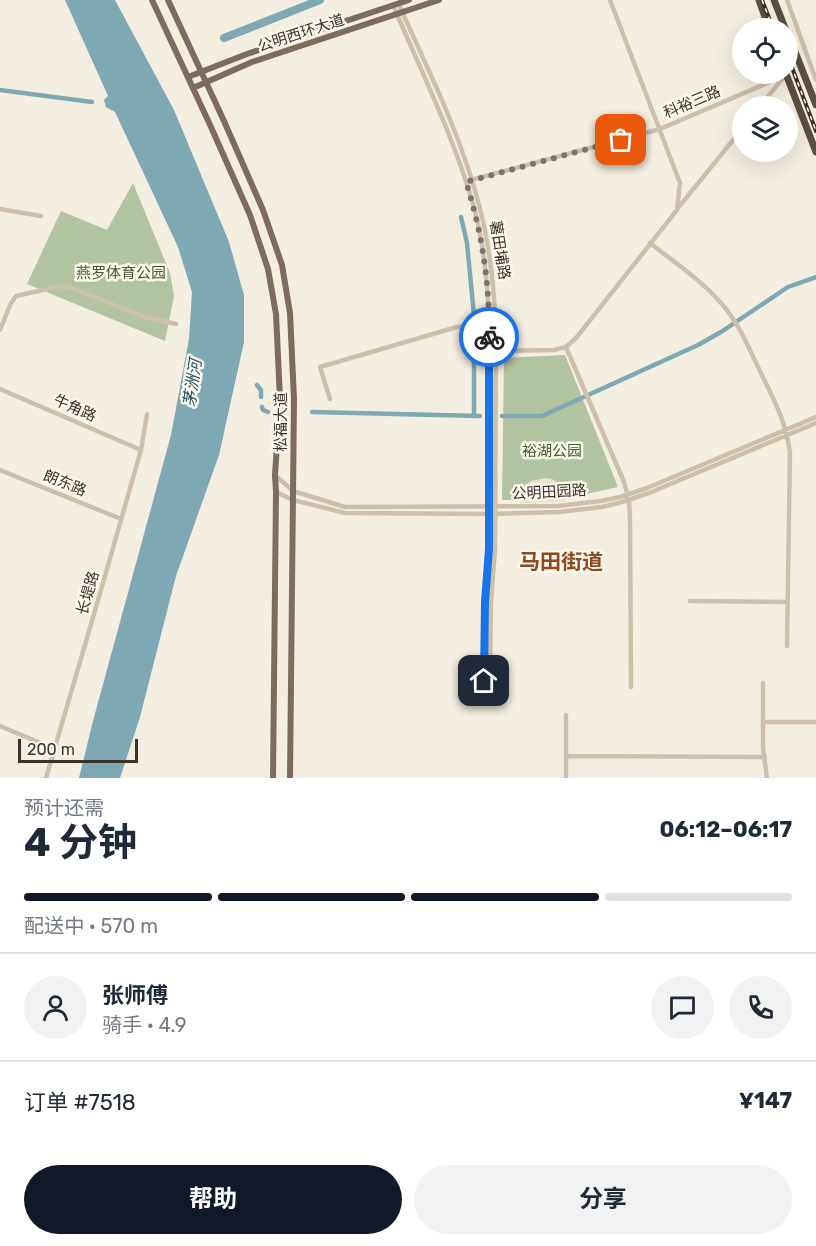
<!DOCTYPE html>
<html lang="zh">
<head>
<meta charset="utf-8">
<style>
	body { margin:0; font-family:Rubik,"Noto Sans SC",sans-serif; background:#f2f2f3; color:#1f2937; height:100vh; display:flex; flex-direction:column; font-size:22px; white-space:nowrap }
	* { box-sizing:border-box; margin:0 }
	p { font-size:20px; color:#747a83 }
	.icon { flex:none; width:33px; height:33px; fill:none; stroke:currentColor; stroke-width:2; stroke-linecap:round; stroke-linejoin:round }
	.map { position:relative; height:778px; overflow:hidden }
	.panel { display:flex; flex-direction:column; background:#fff; flex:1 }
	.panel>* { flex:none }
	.controls { position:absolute; left:732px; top:18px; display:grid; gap:12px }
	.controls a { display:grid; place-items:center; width:66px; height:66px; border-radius:50%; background:#fff; box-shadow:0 6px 24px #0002; font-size:30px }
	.scale { position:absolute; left:18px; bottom:15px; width:120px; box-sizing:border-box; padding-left:6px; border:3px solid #3b322b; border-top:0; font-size:16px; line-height:21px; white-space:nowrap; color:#3b322b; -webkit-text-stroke:4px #fbf7ed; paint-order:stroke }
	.pin { position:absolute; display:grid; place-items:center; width:51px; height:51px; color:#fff; margin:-26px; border-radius:12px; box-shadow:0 3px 9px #0006 }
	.courier { position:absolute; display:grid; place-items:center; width:60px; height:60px; margin:-30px; border:4px solid #1a73e8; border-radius:50%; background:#fff; color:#222; box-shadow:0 2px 8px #0007 }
	.headline em { font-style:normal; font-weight:700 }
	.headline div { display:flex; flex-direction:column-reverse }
	.headline { display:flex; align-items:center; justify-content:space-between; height:102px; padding:0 24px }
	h1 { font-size:39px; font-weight:700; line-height:45px }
	.bar { display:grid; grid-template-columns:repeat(4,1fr); gap:9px 6px; align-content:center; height:72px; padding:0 24px }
	.bar i { height:8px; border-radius:4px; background:#e0e1e3 }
	.bar .active { background:#111827 }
	.bar p { grid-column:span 4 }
	.line { display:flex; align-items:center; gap:15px; padding:0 24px; border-top:2px solid #e0e1e3 }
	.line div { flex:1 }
	.round { display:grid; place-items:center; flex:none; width:63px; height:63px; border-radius:32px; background:#f2f2f3 }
	.button { display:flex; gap:12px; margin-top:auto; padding:12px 24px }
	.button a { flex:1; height:69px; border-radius:36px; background:#111827; color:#fff; font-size:24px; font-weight:700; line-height:69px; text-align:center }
	.button a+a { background:#f2f2f3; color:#1f2937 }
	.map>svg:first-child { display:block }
	.green { fill:#b2c49f }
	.plaza { fill:#ece2c7 }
	.water { fill:#7ea8b3 }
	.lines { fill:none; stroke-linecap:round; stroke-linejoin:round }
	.canal { stroke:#7ea8b3; stroke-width:4.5 }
	.river { stroke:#7ea8b3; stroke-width:8 }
	.minor { stroke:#cdc0ab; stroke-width:4.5 }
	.major { stroke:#7d6c5b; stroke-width:6 }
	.highway { stroke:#5c4e41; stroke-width:7 }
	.rail-casing { stroke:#3b322b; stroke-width:4 }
	.rail { stroke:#fbf7ed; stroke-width:1.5; stroke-dasharray:4.5; stroke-linecap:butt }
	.done { stroke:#7c746a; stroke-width:6; stroke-dasharray:0 10.8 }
	.route { stroke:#1a73e8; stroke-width:8 }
	.labels { text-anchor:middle; stroke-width:5; stroke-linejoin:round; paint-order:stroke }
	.street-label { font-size:15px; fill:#3b322b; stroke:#fbf7ed }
	.park-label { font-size:15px; fill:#435a2d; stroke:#fbf7ed }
	.water-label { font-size:16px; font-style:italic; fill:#1e505f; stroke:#fbf7ed }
	.district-label { font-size:21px; font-weight:bold; fill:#8d4b20; stroke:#fbf7ed }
</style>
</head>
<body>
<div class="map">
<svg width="816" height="778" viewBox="0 0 816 778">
	<rect width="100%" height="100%" fill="#f4eee0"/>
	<path class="green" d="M133,183L170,273L174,296L165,341L27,284L61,211L107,230Z
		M565,355L618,487L559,500H502L504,358Z"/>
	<path class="plaza" d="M546,478L552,479L562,486L566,502L520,503L521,496L526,485L531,481Z"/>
	<path class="water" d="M65,0H115L174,110L229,242L244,295V342L219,455L176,576L140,717L120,778H79L93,721L171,435L189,339L192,292L178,247L115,112L106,107L104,100L108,96Z"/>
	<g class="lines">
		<path class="canal" d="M0,90L92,102
			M461,217L467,243L474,315V415
			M257,385L261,390V397
			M262,407L263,410L268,412
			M312,412L480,416
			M502,416H542L698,345L721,332L788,287L816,277"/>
		<path class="river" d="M224,38L320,0"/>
		<path class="minor" d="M787,0L816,80
			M393,5C421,71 453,135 473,204C484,243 488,285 489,326V549L485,602L484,681H490L491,602L495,549L496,328C494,287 490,245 479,205C461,135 428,69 398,3
			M760,106L784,77
			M471,180L660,129L786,75
			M678,208L742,129
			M0,209L41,216
			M650,243C674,262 701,280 721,303C738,322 747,344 758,367C772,396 786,420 790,453L787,646
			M0,330L11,303L16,296L61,286L69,287L145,317L176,324
			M566,347L624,482L629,500L630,517L631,687
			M495,351L554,350L566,347L576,338L677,210L680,183L610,0
			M0,389L141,450
			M330,399L320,367L457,327L491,326
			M0,470L121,519
			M275,475L293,491L345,507L558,506L601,501L620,497L647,488L816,417
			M276,492L293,500L345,513L488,514L559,512L602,507L622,502L649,493L816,423
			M690,601L787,602
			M763,683V748L767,778
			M566,715V778
			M763,722H816
			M0,726L55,749
			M566,756L765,757
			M46,778L99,597L141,450L147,414"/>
		<path class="major" d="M152,0L211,127L250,215L268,269L276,314L280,399L275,475L276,492L273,778
			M168,0L224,121L263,210L282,265L290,313L294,399L290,778
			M188,77L247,54L409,0
			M193,88L252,62L439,0"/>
		<path class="highway" d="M759,0L769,28
			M774,0L785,28
			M788,34L816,105
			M786,74L816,152"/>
		<g class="rail-casing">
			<path id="rail" d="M762,0L773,28
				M788,57L816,131"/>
		</g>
		<use href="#rail" class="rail"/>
	</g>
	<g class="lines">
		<path class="done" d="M489,337C490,285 482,232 466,182L621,140"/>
		<path class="route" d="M484,681L485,602L489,549V337"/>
	</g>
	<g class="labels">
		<g class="street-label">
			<text transform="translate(301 33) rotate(-18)" y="5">公明西环大道</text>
			<text transform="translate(692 102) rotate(-23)" y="5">科裕三路</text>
			<text transform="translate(500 250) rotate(81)" y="5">薯田埔路</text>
			<text transform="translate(75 408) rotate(24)" y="5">牛角路</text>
			<text transform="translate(281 422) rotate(-90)" y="5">松福大道</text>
			<text transform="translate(65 483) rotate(22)" y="5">朗东路</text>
			<text transform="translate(549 492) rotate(-3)" y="5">公明田园路</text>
			<text transform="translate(88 593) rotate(-74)" y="5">长堤路</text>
		</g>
		<g class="park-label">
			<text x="121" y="278">燕罗体育公园</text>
			<text x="552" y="456">裕湖公园</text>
		</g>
		<g class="water-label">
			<text transform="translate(192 383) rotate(-82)" y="6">茅洲河</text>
		</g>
		<g class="district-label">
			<text x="561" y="569">马田街道</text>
		</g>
	</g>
</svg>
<div class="controls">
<a><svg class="icon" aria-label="locate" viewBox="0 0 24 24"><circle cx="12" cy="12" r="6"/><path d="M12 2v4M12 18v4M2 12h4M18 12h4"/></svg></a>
<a><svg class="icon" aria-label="layers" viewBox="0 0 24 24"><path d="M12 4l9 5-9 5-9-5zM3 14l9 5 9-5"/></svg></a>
</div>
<div class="scale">200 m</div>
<div class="pin" style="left:621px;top:140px;background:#ea580c"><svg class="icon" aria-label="bag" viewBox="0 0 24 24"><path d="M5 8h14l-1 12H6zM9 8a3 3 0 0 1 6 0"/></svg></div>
<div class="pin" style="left:484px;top:681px;background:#1f2937"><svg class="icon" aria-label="home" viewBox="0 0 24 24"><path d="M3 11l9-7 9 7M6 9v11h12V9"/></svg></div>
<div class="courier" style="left:489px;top:337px"><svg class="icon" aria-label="bike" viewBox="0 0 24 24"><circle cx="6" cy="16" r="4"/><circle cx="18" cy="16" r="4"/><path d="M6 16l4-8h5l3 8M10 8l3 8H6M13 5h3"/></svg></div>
</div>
<section class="panel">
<div class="headline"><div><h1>4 分钟</h1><p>预计还需</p></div><em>06:12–06:17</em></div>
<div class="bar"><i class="active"></i><i class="active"></i><i class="active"></i><i></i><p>配送中 · 570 m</p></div>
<div class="line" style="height:108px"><a class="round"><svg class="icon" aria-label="person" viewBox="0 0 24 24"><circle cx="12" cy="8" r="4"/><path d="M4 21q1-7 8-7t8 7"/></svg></a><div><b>张师傅</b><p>骑手 · 4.9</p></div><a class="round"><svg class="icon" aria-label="chat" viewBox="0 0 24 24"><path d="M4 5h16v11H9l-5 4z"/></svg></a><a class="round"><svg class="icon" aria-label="phone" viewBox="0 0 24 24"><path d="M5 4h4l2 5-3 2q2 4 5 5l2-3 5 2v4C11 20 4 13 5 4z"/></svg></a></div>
<div class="line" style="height:78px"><div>订单 #7518</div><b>¥147</b></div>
<div class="button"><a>帮助</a><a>分享</a></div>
</section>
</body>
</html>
